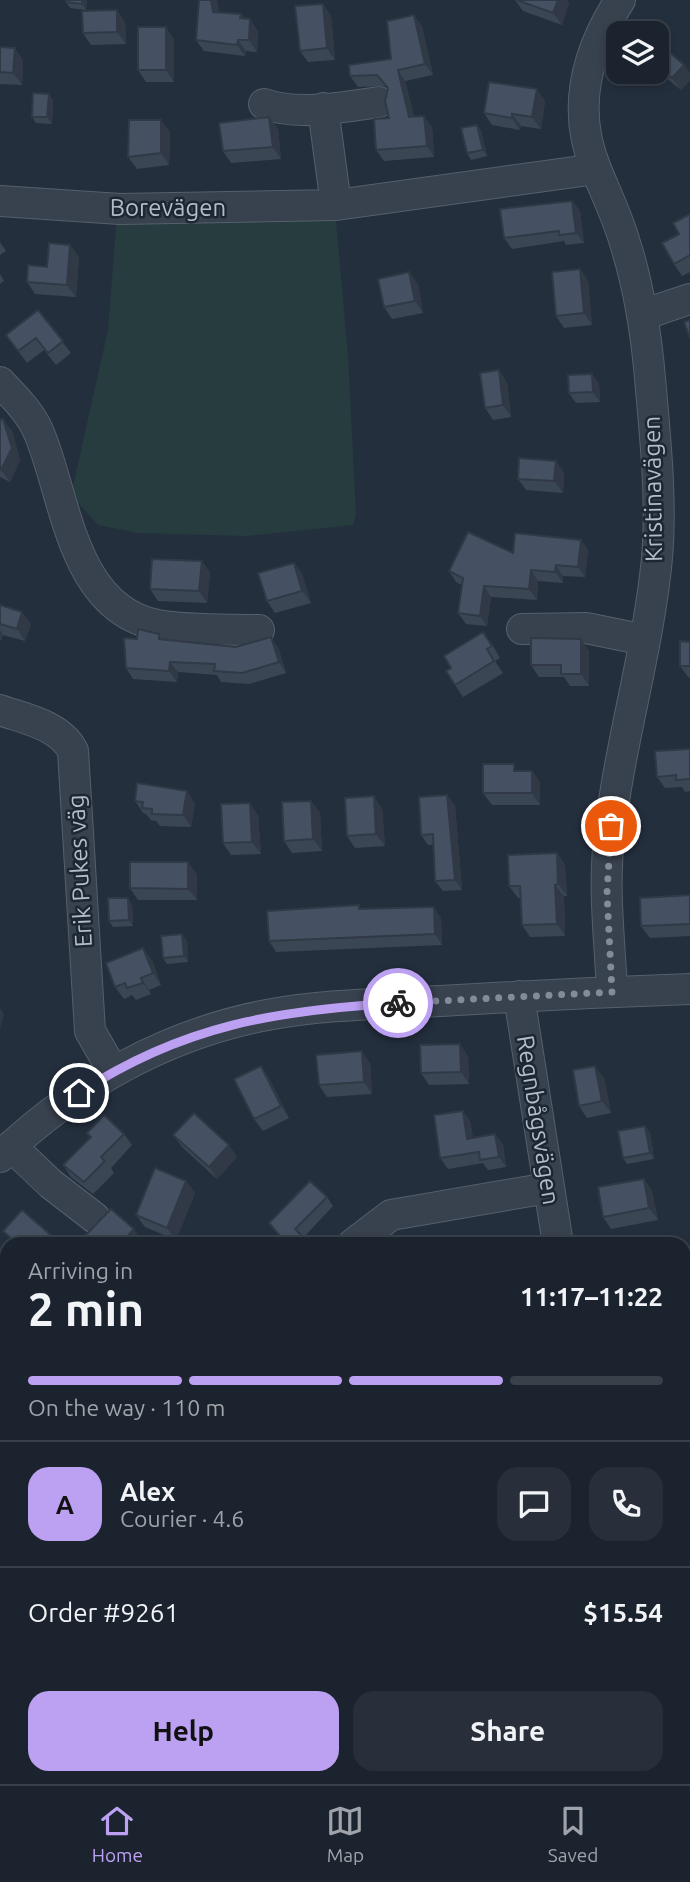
<!DOCTYPE html>
<html lang="en">
<head>
<meta charset="utf-8">
<style>
	body { margin:0; font-family:Ubuntu,sans-serif; background:#282f3a; color:#f1f3f6; height:100vh; display:flex; flex-direction:column; font-size:26px; white-space:nowrap }
	* { box-sizing:border-box; margin:0 }
	p { font-size:23px; color:#a0a4aa }
	.icon { flex:none; width:38px; height:38px; fill:none; stroke:currentColor; stroke-width:2; stroke-linecap:round; stroke-linejoin:round }
	.map { position:relative; flex:1; overflow:hidden }
	.sheet { position:absolute; left:0px; top:1237px; width:691px; height:548px; display:flex; flex-direction:column; background:#1b232e; border-radius:21px 21px 0 0; box-shadow:0 4px 10px #0003,0 0 0 2px #39404a }
	.sheet>* { flex:none }
	.tools { position:absolute; left:606px; top:21px; display:grid; gap:14px }
	.tools a { display:grid; place-items:center; width:63px; height:63px; border-radius:14px; background:#1b232e; box-shadow:0 4px 10px #0003,0 0 0 2px #39404a; font-size:35px }
	.pin { position:absolute; display:grid; place-items:center; width:60px; height:60px; color:#fff; margin:-30px; border:4px solid #fff; border-radius:50%; box-shadow:0 2px 7px #0007 }
	.courier { position:absolute; display:grid; place-items:center; width:70px; height:70px; margin:-35px; border:5px solid #bca0f2; border-radius:50%; background:#fff; color:#222; box-shadow:0 2px 9px #0007 }
	.summary em { font-style:normal; font-weight:700 }
	.summary div { display:flex; flex-direction:column-reverse }
	.summary { display:flex; align-items:center; justify-content:space-between; height:119px; padding:0 28px }
	h1 { font-size:46px; font-weight:700; line-height:52px }
	.bar { display:grid; grid-template-columns:repeat(4,1fr); gap:10px 7px; align-content:center; height:84px; padding:0 28px }
	.bar i { height:9px; border-radius:5px; background:#39404a }
	.bar .current { background:#bca0f2 }
	.bar p { grid-column:span 4 }
	.line { display:flex; align-items:center; gap:18px; padding:0 28px; border-top:2px solid #39404a }
	.line div { flex:1 }
	.round { display:grid; place-items:center; flex:none; width:74px; height:74px; border-radius:21px; background:#282f3a }
	.button { display:flex; gap:14px; margin-top:auto; padding:14px 28px }
	.button a { flex:1; height:80px; border-radius:21px; background:#bca0f2; color:#111; font-size:28px; font-weight:700; line-height:80px; text-align:center }
	.button a+a { background:#282f3a; color:#f1f3f6 }
	.dock { display:flex; justify-content:space-around; align-items:center; height:98px; border-top:2px solid #39404a; background:#1b232e; font-size:19px; color:#a0a4aa }
	.dock a { display:grid; justify-items:center; gap:4px }
	.dock .current { color:#bca0f2 }
	.map>svg:first-child { display:block }
	.green { fill:#263c3f }
	.lines { fill:none; stroke-linecap:round; stroke-linejoin:round }
	.minor-casing { stroke:#565f6c; stroke-width:32 }
	.major-casing { stroke:#414a57; stroke-width:40 }
	.path { stroke:#44595c; stroke-width:3.5; stroke-dasharray:5 5; stroke-linecap:butt }
	.minor { stroke:#38414e; stroke-width:30 }
	.major { stroke:#56606e; stroke-width:38 }
	.wall { fill:#3b4654 }
	.shaded-wall { fill:#303945 }
	.building { fill:#455162; stroke:#303945; stroke-width:2 }
	.done { stroke:#828b98; stroke-width:7; stroke-dasharray:0 12.6 }
	.route { stroke:#bca0f2; stroke-width:9 }
	.labels { text-anchor:middle; stroke-width:5; stroke-linejoin:round; paint-order:stroke }
	.street-label { font-size:24px; fill:#b4bcc9; stroke:#1d2633 }
</style>
</head>
<body>
<div class="map">
<svg width="690" height="1784" viewBox="0 0 690 1784">
	<rect width="100%" height="100%" fill="#242f3e"/>
	<path class="green" d="M335,209L348,356L356,514L353,525L247,536L138,533L98,525L71,495L108,330L117,215Z
		M684,1386L690,1388V1668L684,1665Z"/>
	<g class="lines">
		<g class="minor-casing">
			<path id="minor" d="M264,104C298,116 344,107 379,102
				M323,108L336,205
				M0,201L120,209L336,205L596,169
				M642,315L690,299
				M0,382C14,397 31,413 39,433C66,496 71,608 157,625C190,631 225,629 259,630
				M522,629L586,628L645,640
				M0,710C25,719 60,725 73,751L90,1031L113,1071
				M612,992C610,942 603,890 609,839C619,744 648,653 657,558C662,499 655,436 650,378C646,332 639,287 625,243C618,218 606,194 596,169C571,109 586,53 620,0
				M519,996L558,1244
				M11,1146L51,1184L95,1218
				M0,1157C73,1086 167,1034 267,1015C325,1004 384,1004 441,1001C524,996 607,992 690,989
				M353,1244L391,1215L548,1188
				M0,1631L7,1617"/>
		</g>
		<g class="major-casing">
			<path id="major" d="M0,1489L7,1497
				M297,1778L303,1784"/>
		</g>
		<path class="path" d="M684,1610H690
			M684,1676L690,1679"/>
		<use href="#minor" class="minor"/>
		<use href="#major" class="major"/>
	</g>
	<path class="wall" d="M87,0L86,10L70,8L66,2Z
		M199,0H217L219,13L241,14L244,19L258,31L257,52L246,51L245,56L204,51L196,40Z
		M515,0H567L569,3L562,25L523,11Z
		M323,4L331,16L335,60L308,62L300,51Z
		M125,22L126,44L91,45L83,33Z
		M422,26L433,75L405,81L414,116L432,127L434,157L384,161L376,150L389,118L388,89L385,86L358,87L350,76L391,59Z
		M174,39V82H146L138,70Z
		M0,47L23,60L22,85L0,84Z
		M656,61L684,65L690,73V80L681,90L663,75L656,65Z
		M53,100L52,124L36,123L32,117Z
		M545,101L541,129L521,126L520,130L492,125L484,113Z
		M269,117L278,129L281,159L231,163L223,151Z
		M477,125L481,131L487,156L471,160L467,153Z
		M170,132L169,165L137,169L128,157Z
		M572,201L580,211L584,243L566,245L564,241L512,249L504,238Z
		M690,214V272L682,276L674,264L679,234Z
		M0,242L6,251L0,255Z
		M70,245L79,257L76,297L35,294L27,282L47,267Z
		M580,269L588,281L592,325L564,328L556,316Z
		M0,274L4,281L0,284Z
		M418,284L423,313L392,319L384,307Z
		M38,310L71,353L56,365L44,350L27,363L6,335Z
		M592,374L599,384L600,402L576,403L569,393Z
		M507,382L511,417L493,420L485,408Z
		M0,420L12,431L20,460L10,482L0,477Z
		M556,461L564,473L563,493L526,490L518,479Z
		M581,540L588,550L585,577L563,576V583L538,581L537,600L491,597L487,626L466,624L458,613L462,585L456,582L449,571L513,553Z
		M202,561L210,573L207,603L158,601L150,589Z
		M294,563L302,574L311,603L275,613L267,601Z
		M0,605L22,612L31,624L25,641L3,635L1,640H0Z
		M163,639L236,647H278L286,673L249,684L221,682L217,675L178,672L177,682L133,679L126,668Z
		M690,642V678L688,677L680,666Z
		M492,644L500,658L495,661L503,673L463,697L455,685Z
		M589,651V686H570L564,677H539L531,665Z
		M690,749V791L685,792L682,787L665,788L657,777Z
		M519,771H532L540,782V805H492L483,793Z
		M447,795L455,806L462,890L443,891L435,881L433,845H428L421,835Z
		M135,801L195,803L191,827L160,826L156,821L151,820L146,814L143,813Z
		M311,801L320,813L322,851L292,853L284,841Z
		M382,808L385,846L355,848L347,836Z
		M258,815L261,854L231,855L223,843Z
		M557,853L565,865L567,896H564L565,936L530,937L522,925L521,898H518L509,886Z
		M197,874V900H138L130,888Z
		M690,895V936L650,938L641,926Z
		M132,904L133,926L113,927L109,921Z
		M361,909L441,918L442,945L276,952L269,941Z
		M187,941L188,962L167,964L163,958Z
		M152,960L161,985L149,990L151,994L136,1000L132,995L124,999L115,987Z
		M468,1056L469,1084L429,1085L421,1073Z
		M370,1063L372,1094L327,1097L319,1085Z
		M261,1066L269,1078L289,1118L263,1131L254,1119Z
		M604,1078L611,1113L587,1118L579,1106Z
		M463,1111L470,1121L473,1138L495,1134L503,1145L506,1167L488,1170L483,1163L448,1169L440,1158Z
		M650,1132L654,1159L627,1164L623,1158Z
		M87,1133L124,1134L132,1145L111,1168L114,1173L93,1194L71,1177L63,1165L90,1138Z
		M173,1135L237,1157L217,1179L182,1147Z
		M644,1179L652,1191L658,1220L611,1229L603,1217Z
		M186,1181L195,1193L176,1240L145,1227L136,1215Z
		M327,1197L333,1206L303,1238L308,1244H286L269,1223Z
		M7,1246V1273L0,1263V1254Z
		M684,1720L690,1727V1731L684,1737Z
		M0,1728L7,1736V1752L0,1759Z"/>
	<path class="shaded-wall" d="M82,0H87L86,10L82,4Z
		M211,0H217L221,23L213,12Z
		M558,0H567L569,3L562,25L553,13Z
		M323,4L331,16L335,60L327,48Z
		M117,10L125,22L126,44L117,32Z
		M414,15L422,26L433,75L425,64Z
		M250,19L258,31L257,52L249,40Z
		M166,27L174,39V82L166,70Z
		M238,40L246,51L245,56L237,45Z
		M15,48L23,60L22,85L13,73Z
		M684,65L690,73V80L681,90L672,78Z
		M398,70L405,81L417,128L409,117Z
		M537,89L545,101L541,129L532,117Z
		M49,94L53,100L52,124L47,117Z
		M512,114L521,126L520,130L512,118Z
		M424,116L432,127L434,157L427,146Z
		M269,117L278,129L281,159L273,147Z
		M161,120L170,132L169,165L161,153Z
		M477,125L481,131L487,156L483,150Z
		M572,201L580,211L584,243L576,233Z
		M70,245L79,257L76,297L67,285Z
		M580,269L588,281L592,325L584,313Z
		M409,272L418,284L423,313L415,301Z
		M499,370L507,382L511,417L503,405Z
		M592,374L599,384L600,402L593,392Z
		M3,419L12,431L20,460L10,482L1,470Z
		M556,461L564,473L563,493L554,481Z
		M581,540L588,550L585,577L578,567Z
		M202,561L210,573L207,603L199,591Z
		M294,563L302,574L311,603L302,591Z
		M556,565L563,576V583L555,572Z
		M531,570L538,581L537,600L529,589Z
		M484,586L491,597L487,626L480,616Z
		M22,612L31,624L25,641L17,629Z
		M0,630L3,635L1,640L0,638Z
		M271,637L278,647L286,673L279,662Z
		M581,639L589,651V686L581,674Z
		M170,662L178,672L177,682L169,671Z
		M532,771L540,782V805L532,793Z
		M187,791L195,803L191,827L183,815Z
		M447,795L455,806L462,890L455,880Z
		M374,796L382,808L385,846L376,834Z
		M311,801L320,813L322,851L313,839Z
		M250,803L258,815L261,854L252,842Z
		M557,853L565,865L567,896L558,884Z
		M188,862L197,874V900L188,889Z
		M555,885L564,896L565,936L557,924Z
		M128,898L132,904L133,926L129,920Z
		M434,907L441,918L442,945L435,934Z
		M182,934L187,941L188,962L184,956Z
		M143,948L152,960L161,985L153,973Z
		M141,978L149,990L151,994L143,983Z
		M0,1008L4,1014L0,1030Z
		M460,1044L468,1056L469,1084L461,1072Z
		M362,1051L370,1063L372,1094L364,1082Z
		M261,1066L269,1078L289,1118L281,1106Z
		M595,1066L604,1078L611,1113L602,1101Z
		M463,1111L470,1121L475,1150L467,1139Z
		M645,1126L650,1132L654,1159L650,1153Z
		M495,1134L503,1145L506,1167L499,1157Z
		M229,1145L237,1157L217,1179L209,1167Z
		M644,1179L652,1191L658,1220L649,1208Z
		M186,1181L195,1193L176,1240L167,1228Z
		M134,1229L144,1244H120Z
		M1,1330L7,1339V1344L0,1351Z"/>
	<path class="building" d="M66,0H82V4L66,2Z
		M199,0H211L213,12L241,14L240,18L250,19L249,40H238L237,45L196,40Z
		M517,0H558L553,13Z
		M323,4L327,48L300,51L295,6Z
		M117,10V32L83,33L82,11Z
		M414,15L425,64L398,70L409,117L424,116L427,146L376,150L374,119L389,118L385,101L388,88L377,75L350,76L349,65L391,59L387,21Z
		M138,27H166V70H138Z
		M0,47L15,48L13,73L0,72Z
		M666,49L684,65L672,78L656,64V61Z
		M489,82L537,89L532,117L512,114V118L484,113Z
		M33,93L49,94L47,117H32Z
		M269,117L273,147L223,151L219,123Z
		M129,120H161V153L128,157Z
		M477,125L483,150L467,153L461,128Z
		M572,201L576,233L559,235V231L504,238L500,209Z
		M690,214V255L674,264L662,243L679,234L673,223Z
		M49,243L70,245L67,285L27,282L28,265L47,267Z
		M580,269L584,313L556,316L552,272Z
		M409,272L415,301L384,307L378,279Z
		M38,310L63,341L48,353L36,338L18,351L6,335Z
		M690,320V338L684,322Z
		M499,370L503,405L485,408L480,373Z
		M592,374L593,392L569,393L568,375Z
		M3,419L12,448L1,470H0V420Z
		M519,458L556,461L554,481L518,479Z
		M468,532L513,553L515,533L581,540L578,567L556,565L555,572L531,570L529,589L484,586L480,616L458,613L463,578L449,571Z
		M152,559L202,561L199,591L150,589Z
		M294,563L302,591L267,601L258,573Z
		M0,605L22,612L17,629L0,624Z
		M138,629L159,634V639L236,647L271,637L279,662L242,673L214,671L215,664L170,662L169,671L126,668L124,638L137,639Z
		M483,632L492,646L487,649L494,661L455,685L446,671L451,668L444,656Z
		M531,638L581,639V674H561V665H531Z
		M680,641L690,642V666H680Z
		M690,749V779L676,780V775L657,777L655,751Z
		M483,764H514V771H532V793H483Z
		M137,783L187,791L183,815L152,814V809L142,808L143,802L135,801Z
		M447,795L455,880L435,881L433,834L421,835L419,797Z
		M374,796L376,834L347,836L345,798Z
		M311,801L313,839L284,841L282,802Z
		M250,803L252,842L223,843L221,804Z
		M557,853L558,884L555,885L557,924L522,925L520,886H509L508,855Z
		M130,862H188V889L130,888Z
		M690,895V924L641,926L640,898Z
		M108,898H128L129,920L109,921Z
		M359,905V909L434,907L435,934L269,941L267,911Z
		M182,934L184,956L163,958L161,936Z
		M143,948L153,973L141,978L143,983L127,988L125,983L115,987L106,963Z
		M460,1044L461,1072L421,1073L420,1045Z
		M362,1051L364,1082L319,1085L316,1055Z
		M261,1066L281,1106L254,1119L234,1079Z
		M595,1066L602,1101L579,1106L573,1070Z
		M463,1111L467,1139L495,1134L499,1157L480,1160L479,1152L440,1158L434,1115Z
		M194,1113L229,1145L209,1167L173,1135Z
		M104,1115L124,1134L101,1157L105,1161L84,1182L63,1165L91,1137L87,1133Z
		M645,1126L650,1153L623,1158L618,1131Z
		M155,1168L186,1181L167,1228L136,1215Z
		M644,1179L649,1208L603,1217L598,1187Z
		M310,1181L327,1197L295,1229L304,1238L297,1244H287L269,1223Z
		M111,1209L134,1229L120,1244H77Z
		M22,1210L61,1244H9L13,1240L3,1231Z
		M7,1246V1267L0,1261V1254Z
		M0,1728L6,1734L0,1739Z
		M54,1778H74L78,1782L76,1784H56Z
		M162,1778H207L215,1784H158Z
		M496,1778H498L504,1784H490Z"/>
	<g class="lines">
		<path class="done" d="M398,1003L612,992L607,893L611,826"/>
		<path class="route" d="M79,1093C183,1025 278,1010 398,1003"/>
	</g>
	<g class="labels">
		<g class="street-label">
			<text x="168" y="216">Borevägen</text>
			<text transform="translate(653 489) rotate(-91)" y="8">Kristinavägen</text>
			<text transform="translate(80 871) rotate(-93)" y="8">Erik Pukes väg</text>
			<text transform="translate(538 1120) rotate(81)" y="8">Regnbågsvägen</text>
		</g>
	</g>
</svg>
<div class="tools">
<a><svg class="icon" aria-label="layers" viewBox="0 0 24 24"><path d="M12 4l9 5-9 5-9-5zM3 14l9 5 9-5"/></svg></a>
</div>
<div class="pin" style="left:611px;top:826px;background:#ea580c"><svg class="icon" aria-label="bag" viewBox="0 0 24 24"><path d="M5 8h14l-1 12H6zM9 8a3 3 0 0 1 6 0"/></svg></div>
<div class="pin" style="left:79px;top:1093px;background:#1f2937"><svg class="icon" aria-label="home" viewBox="0 0 24 24"><path d="M3 11l9-7 9 7M6 9v11h12V9"/></svg></div>
<div class="courier" style="left:398px;top:1003px"><svg class="icon" aria-label="bike" viewBox="0 0 24 24"><circle cx="6" cy="16" r="4"/><circle cx="18" cy="16" r="4"/><path d="M6 16l4-8h5l3 8M10 8l3 8H6M13 5h3"/></svg></div>
<section class="sheet">
<div class="summary"><div><h1>2 min</h1><p>Arriving in</p></div><em>11:17–11:22</em></div>
<div class="bar"><i class="current"></i><i class="current"></i><i class="current"></i><i></i><p>On the way · 110 m</p></div>
<div class="line" style="height:126px"><b class="round" style="background:#bca0f2;color:#111">A</b><div><b>Alex</b><p>Courier · 4.6</p></div><a class="round"><svg class="icon" aria-label="chat" viewBox="0 0 24 24"><path d="M4 5h16v11H9l-5 4z"/></svg></a><a class="round"><svg class="icon" aria-label="phone" viewBox="0 0 24 24"><path d="M5 4h4l2 5-3 2q2 4 5 5l2-3 5 2v4C11 20 4 13 5 4z"/></svg></a></div>
<div class="line" style="height:91px"><div>Order #9261</div><b>$15.54</b></div>
<div class="button"><a>Help</a><a>Share</a></div>
</section>
</div>
<nav class="dock">
<a class="current"><svg class="icon" aria-label="home" viewBox="0 0 24 24"><path d="M3 11l9-7 9 7M6 9v11h12V9"/></svg>Home</a>
<a><svg class="icon" aria-label="map" viewBox="0 0 24 24"><path d="M3 6l6-2 6 2 6-2v14l-6 2-6-2-6 2zM9 4v14M15 6v14"/></svg>Map</a>
<a><svg class="icon" aria-label="saved" viewBox="0 0 24 24"><path d="M7 4h10v16l-5-4-5 4z"/></svg>Saved</a>
</nav>
</body>
</html>
